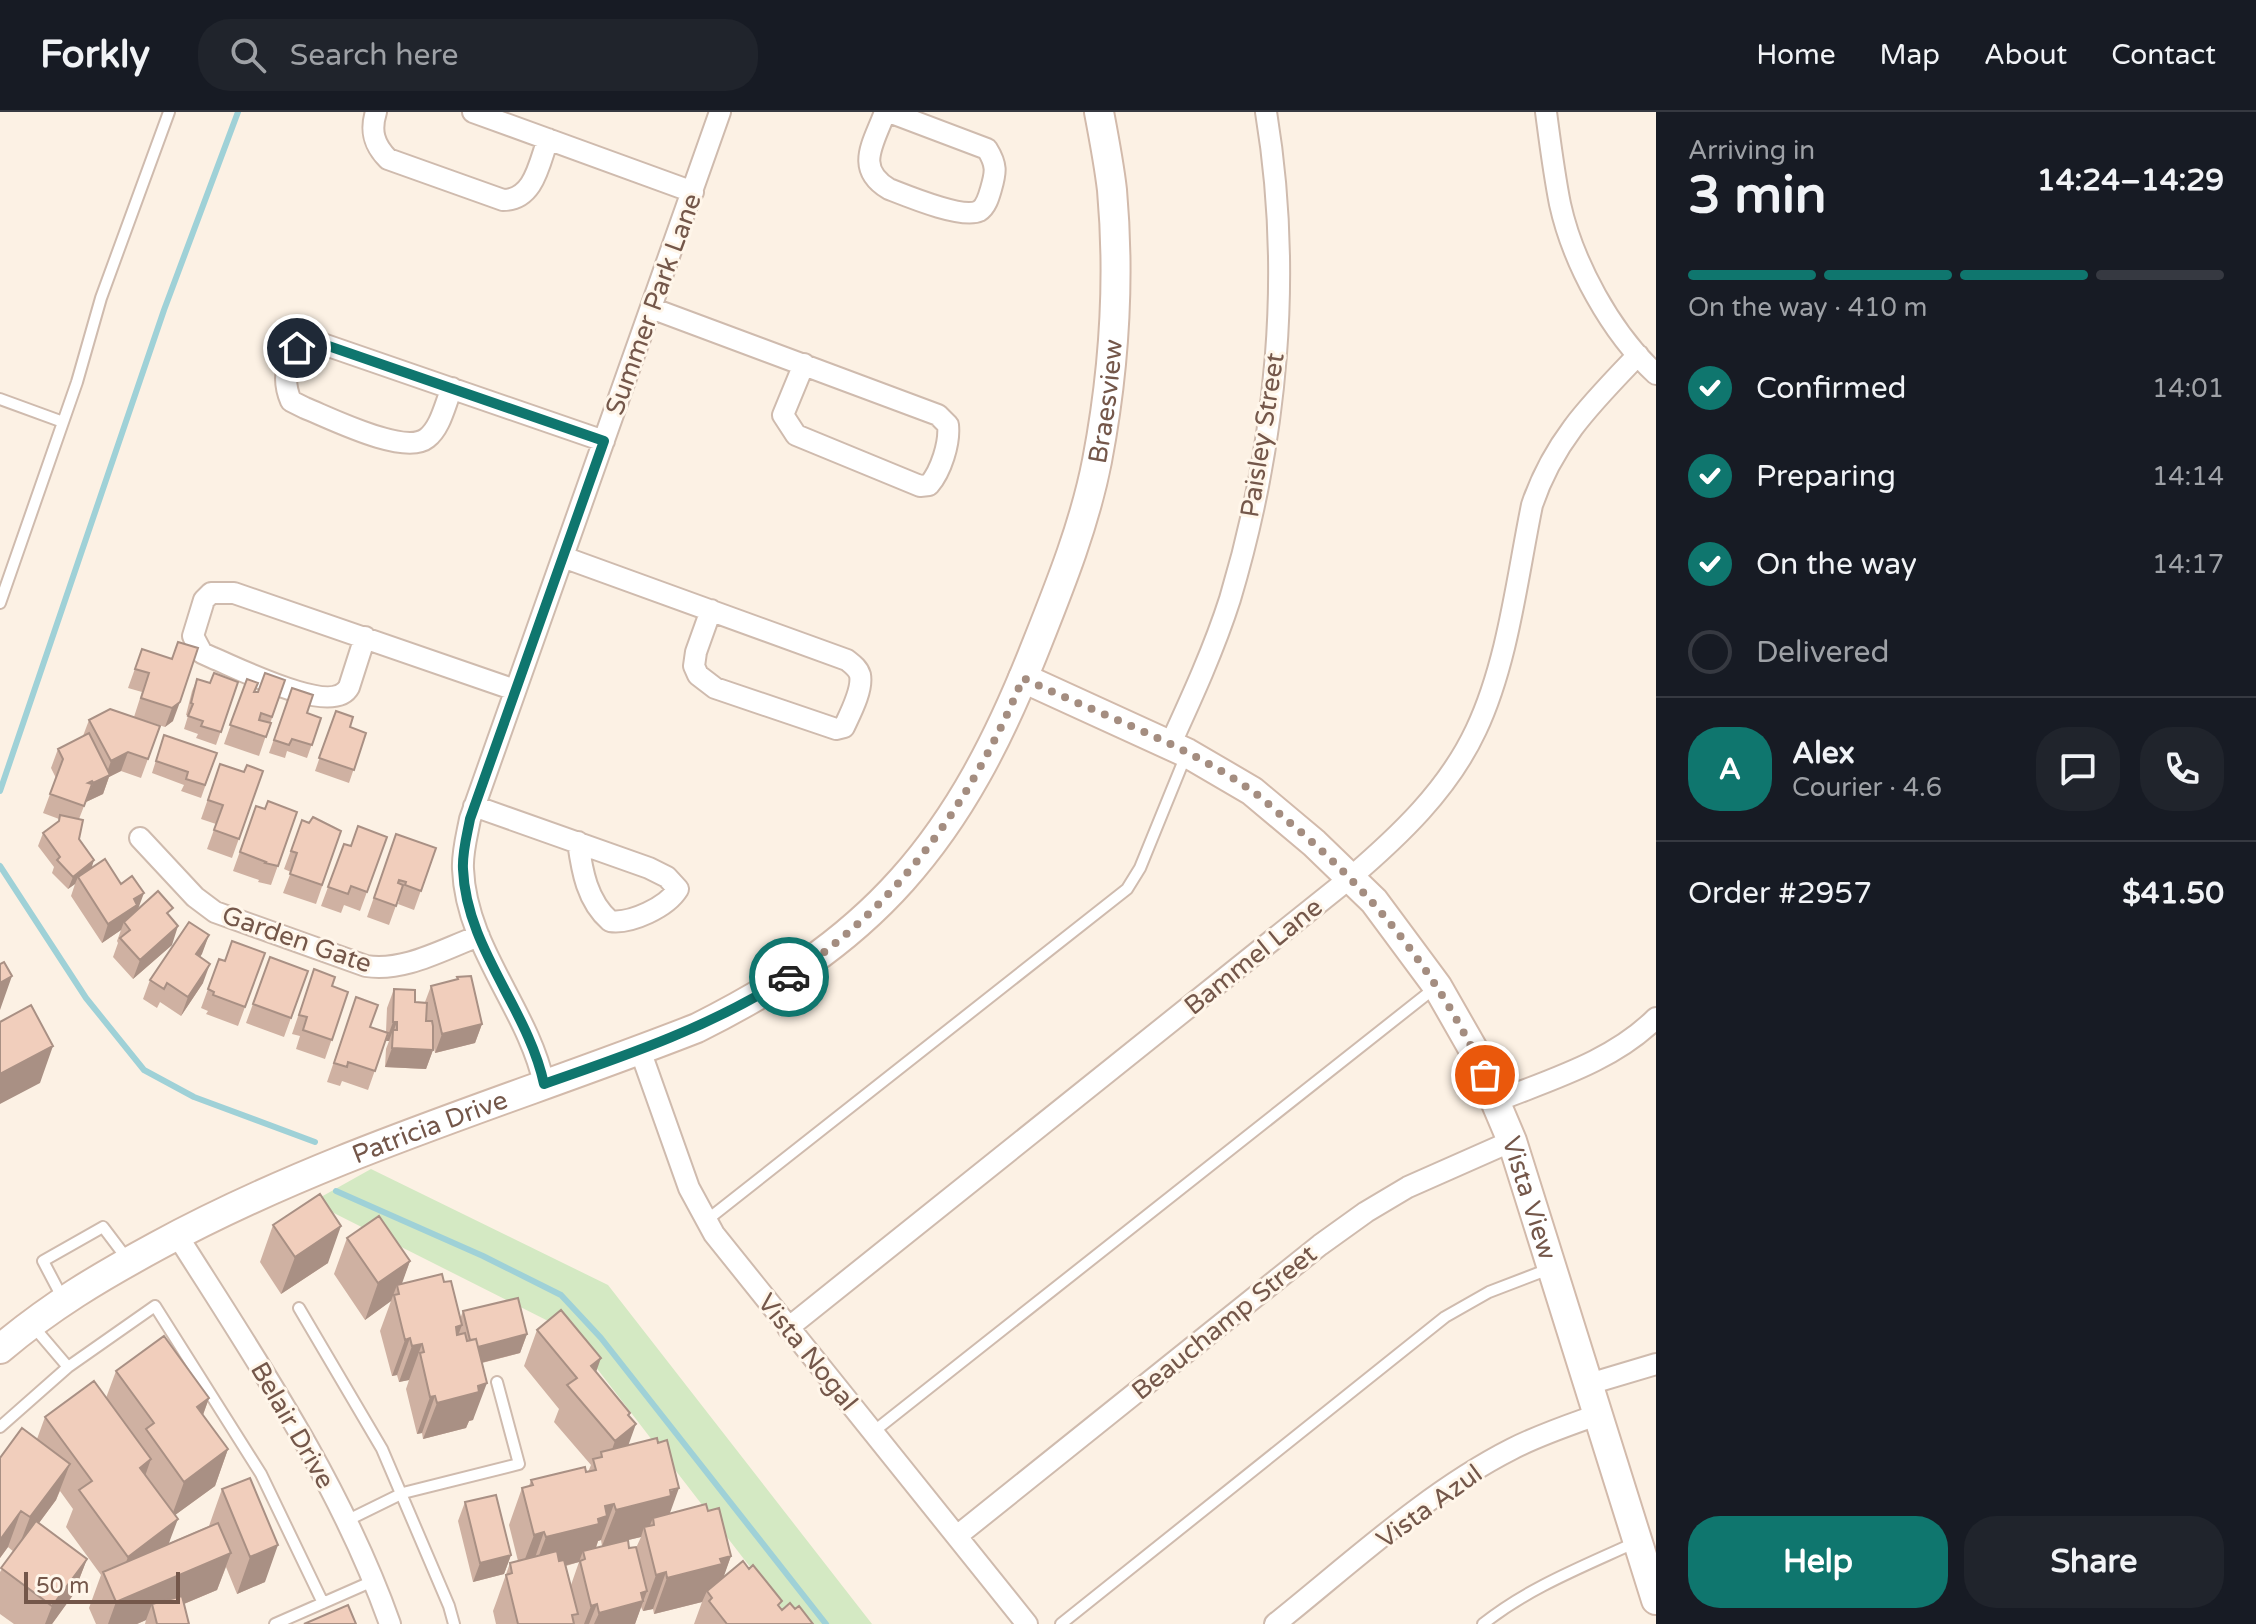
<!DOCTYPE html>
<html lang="en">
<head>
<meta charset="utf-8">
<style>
	body { margin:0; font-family:"Varela Round",sans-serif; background:#20242c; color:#f1f3f6; height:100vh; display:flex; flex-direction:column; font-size:30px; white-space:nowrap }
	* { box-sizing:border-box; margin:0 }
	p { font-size:26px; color:#9ea1a6 }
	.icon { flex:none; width:44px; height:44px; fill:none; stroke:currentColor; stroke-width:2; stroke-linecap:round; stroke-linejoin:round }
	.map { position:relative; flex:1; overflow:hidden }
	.details { display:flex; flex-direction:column; background:#171b24; width:600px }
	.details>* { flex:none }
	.scale { position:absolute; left:24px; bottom:20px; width:156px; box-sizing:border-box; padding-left:8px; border:4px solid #74574a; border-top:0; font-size:22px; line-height:28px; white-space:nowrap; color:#74574a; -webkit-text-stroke:6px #fff6ea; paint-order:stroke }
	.pin { position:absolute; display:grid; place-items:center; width:68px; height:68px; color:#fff; margin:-34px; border:4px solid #fff; border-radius:50%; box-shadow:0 2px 8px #0007 }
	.courier { position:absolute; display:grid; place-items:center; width:80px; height:80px; margin:-40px; border:6px solid #0f766e; border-radius:50%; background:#fff; color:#222; box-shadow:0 2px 10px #0007 }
	.overview em { font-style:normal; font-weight:700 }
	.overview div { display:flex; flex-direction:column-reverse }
	.overview { display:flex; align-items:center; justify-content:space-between; height:136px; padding:0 32px }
	h1 { font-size:52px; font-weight:700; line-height:60px }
	.bar { display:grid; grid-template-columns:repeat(4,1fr); gap:12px 8px; align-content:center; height:96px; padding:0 32px }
	.bar i { height:10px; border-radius:6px; background:#363941 }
	.bar .active { background:#0f766e }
	.bar p { grid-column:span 4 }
	.line { display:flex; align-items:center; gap:20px; padding:0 32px; border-top:2px solid #363941 }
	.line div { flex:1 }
	.round { display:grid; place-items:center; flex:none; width:84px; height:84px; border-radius:32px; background:#20242c }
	ol { padding:0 32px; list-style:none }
	li { display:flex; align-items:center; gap:24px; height:88px }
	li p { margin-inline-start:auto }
	li .icon { padding:8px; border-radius:50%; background:#0f766e; color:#fff; stroke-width:4 }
	li:last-child { color:#9ea1a6 }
	li i { width:44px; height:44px; border:4px solid #363941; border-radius:50% }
	.button { display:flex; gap:16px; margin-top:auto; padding:16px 32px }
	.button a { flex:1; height:92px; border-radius:32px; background:#0f766e; color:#fff; font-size:32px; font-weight:700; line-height:92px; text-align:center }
	.button a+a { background:#20242c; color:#f1f3f6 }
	header { display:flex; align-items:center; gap:48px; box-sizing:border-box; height:112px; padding:0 40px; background:#171b24; border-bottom:2px solid #363941 }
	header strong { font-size:38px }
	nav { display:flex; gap:44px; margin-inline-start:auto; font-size:28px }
	.search { width:560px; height:72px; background:#20242c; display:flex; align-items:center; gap:20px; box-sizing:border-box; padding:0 28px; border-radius:32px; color:#9ea1a6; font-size:30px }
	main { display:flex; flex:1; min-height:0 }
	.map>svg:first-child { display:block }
	.green { fill:#d4e9c3 }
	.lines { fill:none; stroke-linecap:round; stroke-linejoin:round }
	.stream { stroke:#9fd1d7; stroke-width:6 }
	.lane-casing { stroke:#cfbbae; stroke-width:14 }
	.street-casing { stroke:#cfbbae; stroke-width:24 }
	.secondary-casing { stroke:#d2baab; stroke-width:32 }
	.lane { stroke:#fff; stroke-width:10 }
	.street { stroke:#fff; stroke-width:20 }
	.secondary { stroke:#fff; stroke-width:28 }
	.wall { fill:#cfb1a2; fill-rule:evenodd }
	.shaded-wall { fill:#a99084 }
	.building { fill:#f1cebc; stroke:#a99084; stroke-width:2 }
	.done { stroke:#a48d80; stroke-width:8; stroke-dasharray:0 14.4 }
	.route { stroke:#0f766e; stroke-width:10 }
	.labels { text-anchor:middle; stroke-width:6; stroke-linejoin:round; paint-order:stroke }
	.street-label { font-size:26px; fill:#74574a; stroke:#fff6ea }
</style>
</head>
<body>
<header>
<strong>Forkly</strong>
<div class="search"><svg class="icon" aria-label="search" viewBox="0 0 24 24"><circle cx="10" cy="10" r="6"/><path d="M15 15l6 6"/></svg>Search here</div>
<nav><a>Home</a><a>Map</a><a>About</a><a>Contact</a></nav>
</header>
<main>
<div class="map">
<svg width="1656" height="1512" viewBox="0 0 1656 1512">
	<rect width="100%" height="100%" fill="#fcf1e4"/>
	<path class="green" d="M371,1057L608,1173L872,1512H794L568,1219L312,1090Z"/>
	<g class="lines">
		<path class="stream" d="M0,679L164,198L238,0
			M0,754L86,886L144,958L194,985L315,1030
			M336,1079L483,1144L561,1183L601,1226L826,1512"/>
		<g class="lane-casing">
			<path id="lane" d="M0,287L63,310
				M0,491L77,270L101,186L169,0
				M707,1108L1127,777L1140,756L1186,643
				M63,1187L43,1149L103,1115L128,1148
				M299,1196L382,1337L449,1494L454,1512
				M33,1214L68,1255
				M0,1315L68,1255L155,1194L261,1362L323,1491
				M873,1320L1436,875
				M346,1409L403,1381L519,1352L497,1270
				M275,1512L373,1469
				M1061,1512L1445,1205L1489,1180L1549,1157
				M1483,1512C1528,1476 1582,1455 1634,1431"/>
		</g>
		<g class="street-casing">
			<path id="street" d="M376,0C370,19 374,33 388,47L503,88C534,88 539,52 548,27
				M473,0L693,80
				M885,0C874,31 854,56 889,77C907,84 962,107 979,99C986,95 989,84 991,77C996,60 997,53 987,37L889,0
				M1546,0C1550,30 1554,62 1560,92C1573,151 1611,221 1656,262
				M651,196L938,303L948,313C950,331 941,359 929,373L920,374L796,323L783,303L804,252
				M452,276C445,292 441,315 427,326C405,344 330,306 305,296L291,289C281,266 286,234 314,229L604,329
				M563,445L847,548C852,552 858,556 860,563C863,578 850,602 844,615L836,617L715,576L698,563L694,554L696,540L711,498
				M365,525L349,575C333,605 238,556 213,546L202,541L193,524L204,488L211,481H234L515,578
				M1170,633C1192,585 1214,537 1230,487C1277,330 1293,162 1266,0
				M474,694L649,756L667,765L678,777C667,795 631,812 610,809C587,789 582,759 578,730
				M140,726L195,785L215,800L366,854C405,860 443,837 479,824
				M640,938L689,1076L714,1122L1027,1512
				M544,972C528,897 466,836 463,757C462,741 467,723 470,707L720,0
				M1497,989C1552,967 1613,949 1656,906
				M177,1123C256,1248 340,1371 390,1512
				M788,1216L1350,766C1399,724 1448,678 1476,618C1508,550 1517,466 1532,393C1554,328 1592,291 1638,243
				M1589,1272L1656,1252
				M957,1424L1320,1133L1366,1100L1408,1075L1512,1029
				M1275,1512C1349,1453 1427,1380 1512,1337C1539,1323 1569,1313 1597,1303"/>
		</g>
		<g class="secondary-casing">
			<g id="secondary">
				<path id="s1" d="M1023,566L1187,641L1252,679L1314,731L1374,789L1437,874L1473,937L1512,1029L1656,1488"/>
				<path id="s2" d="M0,1237C51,1194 98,1166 157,1134C328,1041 516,987 697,916C773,878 844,833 902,768C961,702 999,626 1032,544C1057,481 1084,416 1097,349C1114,260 1120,168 1112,78C1109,52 1104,26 1099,0"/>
			</g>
		</g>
		<use href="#lane" class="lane"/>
		<use href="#street" class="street"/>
		<use href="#secondary" class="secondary"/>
	</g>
	<path class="wall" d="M142,537L171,547L173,609L165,615L134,605L142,580L128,576Z
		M197,567L210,571L238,570L216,633L196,626L198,622L184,617L188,604L186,603L192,579Z
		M247,567L254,580H258L285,568L259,644L224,632Z
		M292,576L307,601L321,606L307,646L287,639L285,646L269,641Z
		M336,599L350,615L366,621L349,671L315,659Z
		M89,608L160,614L141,666L121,659L109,665L103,682L86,690V689L79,707V727L92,756L137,798L170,804L172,833L133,867L113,845L118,831L117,829L121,818L102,831L71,784L75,772L68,777L52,761L54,755L38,734L43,721L58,710L59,707L43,701L56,666L51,656L58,637L83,624Z
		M164,623L217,641L201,686L181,679L184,673L152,661Z
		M220,652L244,660L263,659L232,746L207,737L216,712L201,707Z
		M256,694L265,697L297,700L271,773L258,770L259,768L233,759Z
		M302,708L341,719L316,792L283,781L291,760L284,757Z
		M396,722L436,736L414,798L398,792L399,789L398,788L389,813L367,805Z
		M387,725L360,799L344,793L341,801L321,794L344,732L351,734Z
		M209,823L200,845L203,871L181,904L160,890L157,896L143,887L150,868Z
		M265,841L238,914L206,902L208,899L201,896L219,847L225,849Z
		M270,845L308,859L284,925L246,911Z
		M314,857L332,874L348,880L325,947L296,937L300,924L292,922Z
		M457,865L482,912L475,931L435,941L433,931V938L426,957L385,955L386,937L389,929H386V927L368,978L342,969L340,974L327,970L356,885L370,915L386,920L387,896L394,877L415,890H425L431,874L457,868Z
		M273,1113L328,1151L281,1182L260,1150Z
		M347,1126L410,1149L401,1172L444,1170L460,1207L463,1199L527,1222L520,1241L482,1251L473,1308L469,1309L466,1316L423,1327L422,1321L417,1322L406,1277L409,1268L399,1270L397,1263L392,1264L380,1219L391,1189L365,1208L334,1162Z
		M537,1218L596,1260L629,1304L628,1333L669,1402L708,1399L731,1444L723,1465L780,1495L782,1498L795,1497L813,1512H694L702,1490L654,1502L653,1497L643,1499L641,1495L635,1512H496L493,1499L497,1488L510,1451L518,1449L509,1413L522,1376L529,1374L531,1368L588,1360L591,1353L554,1310L559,1297L524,1254ZM641,1425L636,1436L608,1433ZM601,1428L602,1434L596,1436L598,1429ZM579,1450L571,1473L566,1454Z
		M116,1259L209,1286L203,1303L228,1337L215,1374L175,1403L169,1431L209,1414L222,1377L265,1470L237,1482L226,1455L217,1478L184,1492L189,1512H145L146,1508L137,1512H96L89,1496L101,1463L66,1415L73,1397L60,1379L56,1388L39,1411L87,1447L73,1483L52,1512H14L0,1502V1460L14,1440L8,1435L0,1446V1346L37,1327L45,1305L106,1286Z
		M465,1390L511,1443L504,1462L473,1470L458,1409Z"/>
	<path class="shaded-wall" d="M180,590L173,609L165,615L172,596Z
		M128,640L121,659L109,665L103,682L86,690L93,671L105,666L111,649Z
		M94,748L90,761L78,765L75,772L68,777L73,765Z
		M144,781L137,800L124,810L121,818L102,831L108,812L134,787Z
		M178,814L172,833L133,867L140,848Z
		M209,823L202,842L189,861L196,842Z
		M210,852L203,871L181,904L188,885Z
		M12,864L0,898V871Z
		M393,910H397L392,923L393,918L389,929H386Z
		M482,912L475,931L435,941L442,922Z
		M53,934L40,971L0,992V962Z
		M392,936L433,938L426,957L385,955Z
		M341,1114L328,1151L281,1182L295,1145Z
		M410,1149L399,1180L397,1173L391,1189L365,1208L378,1171Z
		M462,1213L448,1250L456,1215Z
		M527,1222L520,1241L465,1255L472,1236Z
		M410,1226L397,1263L392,1264L405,1228Z
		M422,1232L409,1268L399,1270L412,1234Z
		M601,1246L588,1283L591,1254Z
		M487,1271L473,1308L469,1309L466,1316L423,1327L437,1291L478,1274Z
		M435,1284L422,1321L417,1322L430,1285Z
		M209,1286L196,1322L197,1295Z
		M630,1301L622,1323L636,1312L623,1348L602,1366L615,1329L628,1303Z
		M228,1337L215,1374L171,1406L184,1370Z
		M151,1347L138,1384L140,1356Z
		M70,1352L56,1388L16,1442L30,1405Z
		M679,1376L666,1412L654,1413L653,1406L646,1423L644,1415L641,1425L602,1434L616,1398Z
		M614,1392L601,1428L598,1429L594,1441L585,1447L583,1439L579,1450L532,1462L546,1425L605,1394Z
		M21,1399L8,1435L0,1446V1428Z
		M178,1407L164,1444L114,1481L128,1445Z
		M544,1420L531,1457L520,1460L534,1423Z
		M278,1433L265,1470L237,1482L250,1445Z
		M231,1441L217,1478L155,1504L152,1492L146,1508L137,1512H108L116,1490Z
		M511,1443L504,1462L473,1470L480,1451Z
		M731,1444L718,1481L707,1479L702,1490L654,1502L667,1466Z
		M87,1447L73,1483L52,1512H45L52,1494Z
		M666,1460L653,1497L643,1499L656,1463Z
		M647,1479L635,1512H594L599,1501L641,1481Z
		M597,1492L589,1512H584L591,1494Z"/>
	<path class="building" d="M178,530L198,536L180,590L172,596L141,586L149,561L135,557L142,537L172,547Z
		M214,561L238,570L221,620L201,614L203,609L188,604L193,592L191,591L197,567L210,571Z
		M265,561L285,568L272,605L261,601L259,608L271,611L266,625L230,613L247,567L258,571L254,580H258Z
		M292,576L313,583L307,601L321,606L312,633L292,627L289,633L274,628Z
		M110,597L160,614L148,647L128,640L111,649L89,608Z
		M336,599L353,605L350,615L366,621L354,658L319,646Z
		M89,621L110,663L93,671L92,669L88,671L92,672L84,694L50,682L63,647L58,637Z
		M164,623L217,641L205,673L186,667L188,660L156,649Z
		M220,652L244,660L247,653L263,659L239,727L214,718L223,693L208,688Z
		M268,689L297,700L278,754L265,751L266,750L240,740L256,694L265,697Z
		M60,703L83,708L79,727L94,748L73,765L57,748L60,745L43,721L59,709Z
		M313,705L341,719L322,773L290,762L297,741L291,739L302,708L309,711Z
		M358,714L387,725L367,780L351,774L348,782L328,775L344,732L351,734Z
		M396,722L436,736L421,779L405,773L406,770L399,768L398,771L403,773L396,794L374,786Z
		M105,747L121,772L132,764L144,781L134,787L137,793L108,812L78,765Z
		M158,779L173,796L167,801L178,814L140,848L120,826L130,818L124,810Z
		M189,810L209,823L196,842L210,852L188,885L167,871L164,877L150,868Z
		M232,829L265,841L245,895L213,883L214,880L208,877L219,847L225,849Z
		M270,845L308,859L291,906L253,892Z
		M4,850L12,864L0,871V852Z
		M314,857L335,865L332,874L348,880L332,928L303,918L307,905L299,903Z
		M471,864L482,912L442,922L431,874L458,867L457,865Z
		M394,877L415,878V890L427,891L426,909H432L433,914V938L392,936L393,918H397V910H393Z
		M356,885L378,893L370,915L388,921L375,959L348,950L347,955L334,951Z
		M31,893L53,934L0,962V910Z
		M320,1082L341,1114L295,1145L273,1113Z
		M379,1104L410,1149L378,1171L347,1126Z
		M442,1162L444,1170L451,1169L462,1213L456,1215L457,1223L465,1221L467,1229L476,1227L487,1271L478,1274L479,1280L437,1291L435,1284L430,1285L420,1241L424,1240L422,1232L412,1234L410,1226L405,1228L394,1183L399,1182L397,1173Z
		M518,1186L527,1222L478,1235L476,1227L470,1228L463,1199Z
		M561,1198L601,1246L591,1254L630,1301L628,1303L636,1312L615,1329L567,1273L577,1266L537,1218Z
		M164,1224L209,1286L197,1295L228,1337L184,1370L146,1317L154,1311L116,1259Z
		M94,1269L151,1347L140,1356L178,1407L128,1445L79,1378L92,1369L45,1305Z
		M22,1316L70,1352L30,1405L21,1399L0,1428V1346Z
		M657,1326L658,1331L667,1328L679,1376L670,1378L671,1384L616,1398L614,1392L605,1394L607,1404L598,1407L599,1412L546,1425L544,1420L534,1423L522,1376L533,1373L531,1368L585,1355L586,1360L596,1358L593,1347L602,1345L601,1340Z
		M250,1366L278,1433L250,1445L222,1377Z
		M496,1383L511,1443L480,1451L465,1390Z
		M706,1392L708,1399L719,1396L731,1444L720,1447L722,1452L667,1466L666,1460L656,1463L644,1415L654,1413L653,1406Z
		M36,1409L87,1447L52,1494L1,1456Z
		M218,1411L231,1441L116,1490L103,1460Z
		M628,1428L629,1436L636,1435L647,1479L641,1481L643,1489L599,1501L597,1492L591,1494L580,1449L585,1447L583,1439Z
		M557,1439L559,1449L564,1448L578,1502L572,1503L574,1512H518L506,1463L512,1461L510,1451Z
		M743,1449L749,1457L753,1453L782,1489L778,1493L782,1498L790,1491L795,1497L799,1494L813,1512H727L709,1489L712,1486L707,1479Z
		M182,1484L189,1512H157L152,1492Z
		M348,1493L356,1512H304Z"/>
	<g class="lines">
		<path class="done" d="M789,865C900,793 973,687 1023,566C1099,603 1183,630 1252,679C1265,688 1277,700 1289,710C1374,781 1439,863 1485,963"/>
		<path class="route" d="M297,236L314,229L604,329L470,707C467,723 462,741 463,757C466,836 528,897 544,972C631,942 710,915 789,865"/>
	</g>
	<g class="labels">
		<g class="street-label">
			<text transform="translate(653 192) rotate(-70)" y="9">Summer Park Lane</text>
			<text dy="9" stroke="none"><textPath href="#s2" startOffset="1552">Braesview</textPath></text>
			<text transform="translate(1262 323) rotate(-81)" y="9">Paisley Street</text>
			<text transform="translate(297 827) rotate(19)" y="9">Garden Gate</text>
			<text transform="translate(1253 844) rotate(-39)" y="9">Bammel Lane</text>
			<text dy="9" stroke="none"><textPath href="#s2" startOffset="486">Patricia Drive</textPath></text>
			<text dy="9" stroke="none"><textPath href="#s1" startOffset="758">Vista View</textPath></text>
			<text transform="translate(1224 1210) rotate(-39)" y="9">Beauchamp Street</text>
			<text transform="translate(808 1240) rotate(51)" y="9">Vista Nogal</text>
			<text transform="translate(293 1313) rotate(60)" y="9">Belair Drive</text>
			<text transform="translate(1429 1394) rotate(-36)" y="9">Vista Azul</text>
		</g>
	</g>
</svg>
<div class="scale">50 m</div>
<div class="pin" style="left:1485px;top:963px;background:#ea580c"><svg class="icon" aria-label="bag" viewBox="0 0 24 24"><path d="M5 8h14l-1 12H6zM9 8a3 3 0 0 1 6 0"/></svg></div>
<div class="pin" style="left:297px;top:236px;background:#1f2937"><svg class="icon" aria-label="home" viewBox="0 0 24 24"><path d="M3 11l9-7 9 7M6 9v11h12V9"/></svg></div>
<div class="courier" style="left:789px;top:865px"><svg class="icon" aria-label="car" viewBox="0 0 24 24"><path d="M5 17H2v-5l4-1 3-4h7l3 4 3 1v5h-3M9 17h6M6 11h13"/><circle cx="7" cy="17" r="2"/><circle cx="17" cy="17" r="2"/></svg></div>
</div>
<section class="details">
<div class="overview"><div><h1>3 min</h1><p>Arriving in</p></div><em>14:24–14:29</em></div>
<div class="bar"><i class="active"></i><i class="active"></i><i class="active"></i><i></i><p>On the way · 410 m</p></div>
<ol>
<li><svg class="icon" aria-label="check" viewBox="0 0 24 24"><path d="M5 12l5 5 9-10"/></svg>Confirmed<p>14:01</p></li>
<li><svg class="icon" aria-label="check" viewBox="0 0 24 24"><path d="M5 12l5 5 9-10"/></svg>Preparing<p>14:14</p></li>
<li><svg class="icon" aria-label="check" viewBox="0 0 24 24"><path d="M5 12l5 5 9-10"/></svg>On the way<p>14:17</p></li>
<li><i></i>Delivered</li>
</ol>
<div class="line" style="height:144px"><b class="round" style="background:#0f766e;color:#fff">A</b><div><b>Alex</b><p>Courier · 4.6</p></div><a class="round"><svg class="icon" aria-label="chat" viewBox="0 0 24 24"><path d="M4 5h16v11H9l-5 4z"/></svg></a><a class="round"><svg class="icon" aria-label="phone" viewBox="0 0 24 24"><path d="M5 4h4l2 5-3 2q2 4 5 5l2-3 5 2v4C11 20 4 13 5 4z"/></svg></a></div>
<div class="line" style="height:104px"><div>Order #2957</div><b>$41.50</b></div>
<div class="button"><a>Help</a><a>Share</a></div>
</section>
</main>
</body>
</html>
